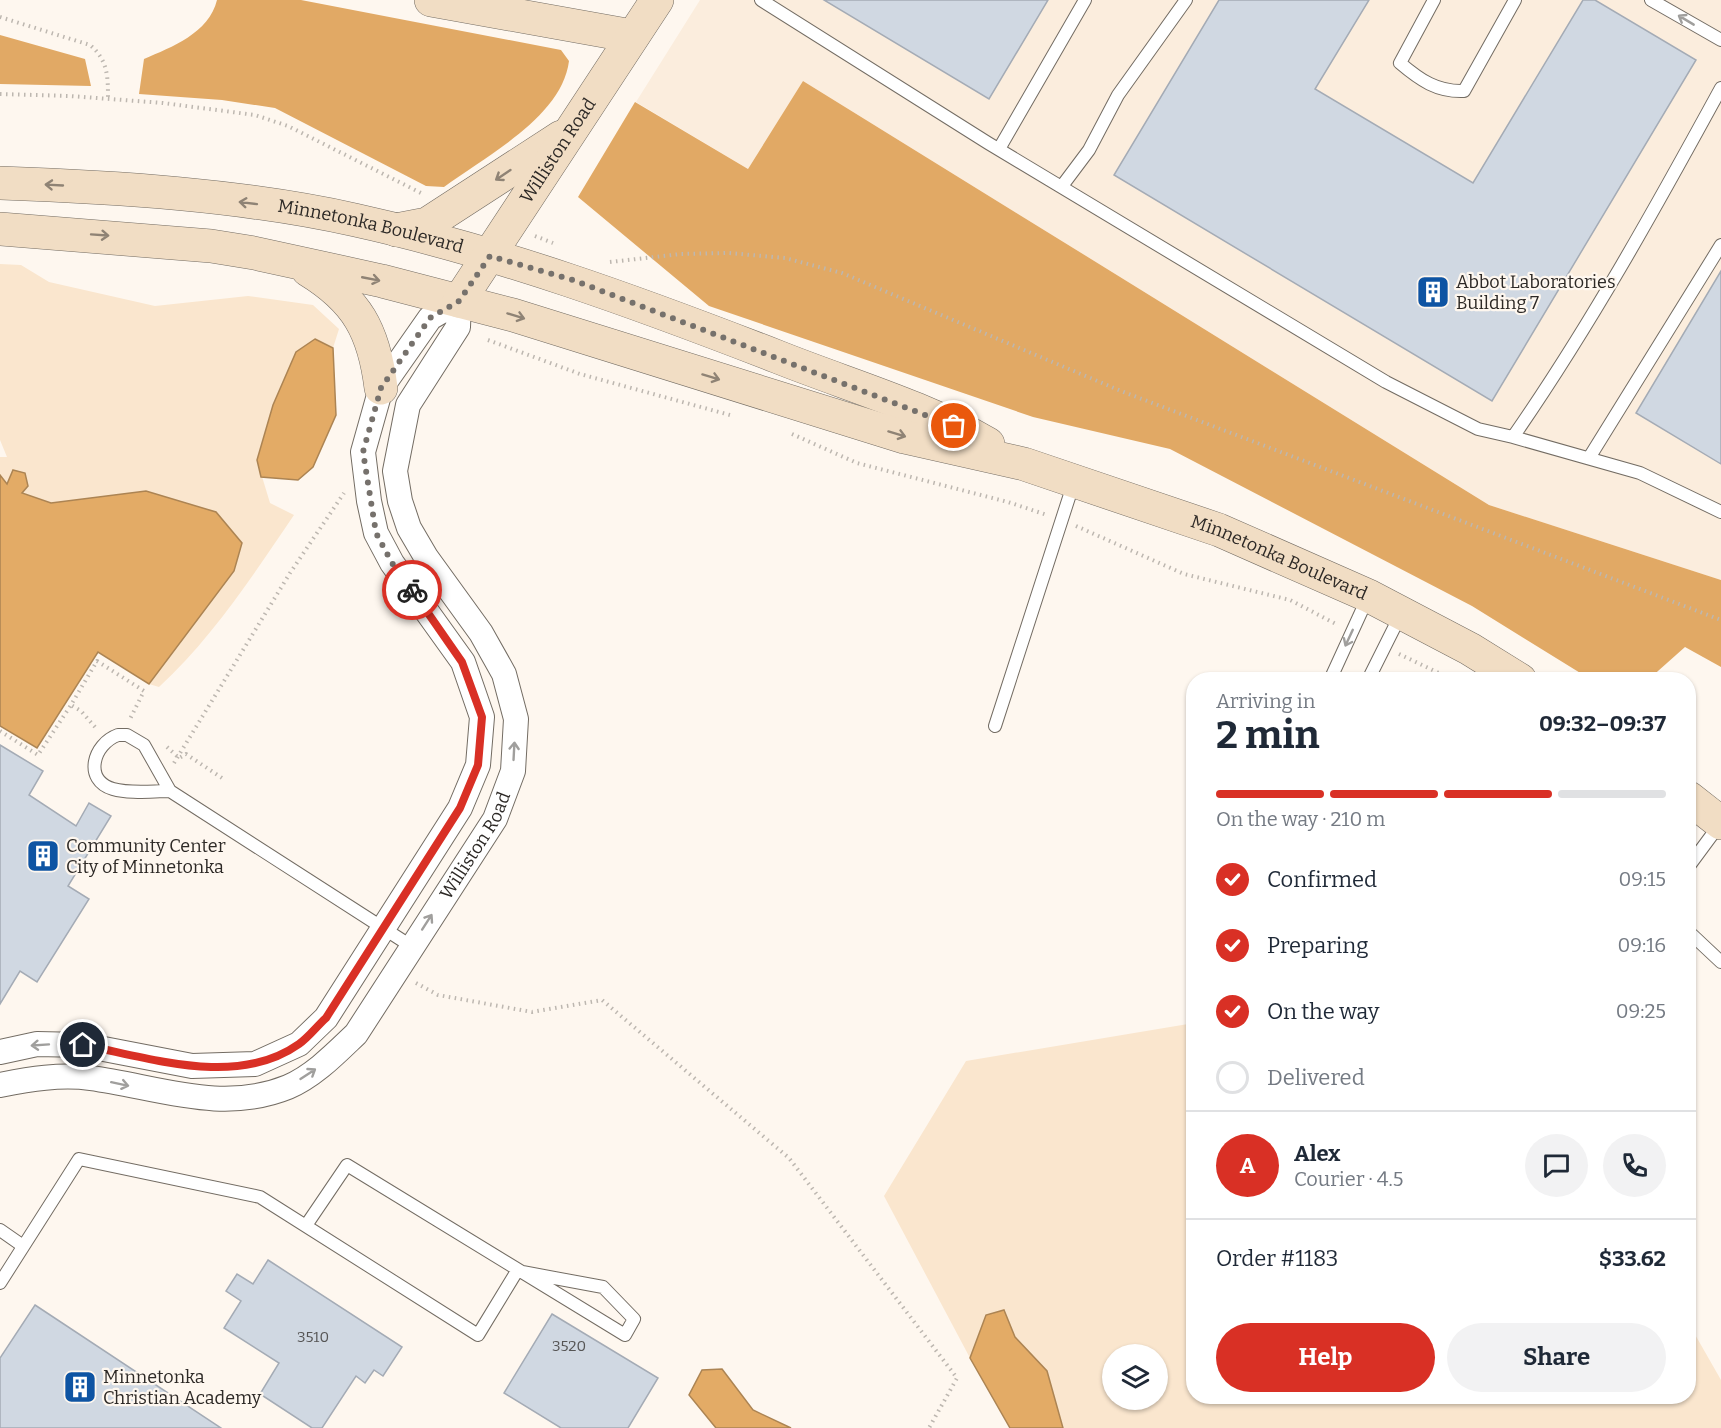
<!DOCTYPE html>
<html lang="en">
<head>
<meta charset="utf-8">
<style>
	body { margin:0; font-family:Bitter,serif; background:#f2f2f3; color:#1f2937; height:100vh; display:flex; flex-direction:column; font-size:22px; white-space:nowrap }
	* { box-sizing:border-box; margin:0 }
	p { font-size:20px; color:#747a83 }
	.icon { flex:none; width:33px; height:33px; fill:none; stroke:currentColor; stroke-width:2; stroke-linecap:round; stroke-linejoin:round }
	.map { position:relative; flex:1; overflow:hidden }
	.panel { position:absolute; left:1186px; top:672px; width:510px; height:732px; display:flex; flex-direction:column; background:#fff; border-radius:24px; box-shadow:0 2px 4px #0004 }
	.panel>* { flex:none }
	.buttons { position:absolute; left:1102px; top:1344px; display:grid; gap:12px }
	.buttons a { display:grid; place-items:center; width:66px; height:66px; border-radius:50%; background:#fff; box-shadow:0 2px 4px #0004; font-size:30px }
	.pin { position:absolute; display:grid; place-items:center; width:51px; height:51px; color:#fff; margin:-26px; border:3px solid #fff; border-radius:50%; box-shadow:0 2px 6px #0007 }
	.courier { position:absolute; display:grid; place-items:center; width:60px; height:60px; margin:-30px; border:4px solid #d93025; border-radius:50%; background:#fff; color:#222; box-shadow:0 2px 8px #0007 }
	.headline em { font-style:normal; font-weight:700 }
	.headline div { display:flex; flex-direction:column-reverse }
	.headline { display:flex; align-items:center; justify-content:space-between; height:102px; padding:0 30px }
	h1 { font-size:39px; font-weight:700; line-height:45px }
	.bar { display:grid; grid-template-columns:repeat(4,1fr); gap:9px 6px; align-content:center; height:72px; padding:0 30px }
	.bar i { height:8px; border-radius:4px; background:#e0e1e3 }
	.bar .active { background:#d93025 }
	.bar p { grid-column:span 4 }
	.line { display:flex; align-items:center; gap:15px; padding:0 30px; border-top:2px solid #e0e1e3 }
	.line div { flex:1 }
	.round { display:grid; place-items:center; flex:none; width:63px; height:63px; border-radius:32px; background:#f2f2f3 }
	ol { padding:0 30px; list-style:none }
	li { display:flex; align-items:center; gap:18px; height:66px }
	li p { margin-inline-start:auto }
	li .icon { padding:6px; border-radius:50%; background:#d93025; color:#fff; stroke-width:4 }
	li:last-child { color:#747a83 }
	li i { width:33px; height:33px; border:3px solid #e0e1e3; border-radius:50% }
	.primary-button { display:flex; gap:12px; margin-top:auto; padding:12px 30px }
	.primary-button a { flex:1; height:69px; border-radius:36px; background:#d93025; color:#fff; font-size:24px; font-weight:700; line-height:69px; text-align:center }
	.primary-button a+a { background:#f2f2f3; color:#1f2937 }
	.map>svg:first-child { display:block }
	.built { fill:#fbeddd }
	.green { fill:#fae6ce; fill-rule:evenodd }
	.forest { fill:#e1a965 }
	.water { fill:#e3ab66; stroke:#ac8453; stroke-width:1.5 }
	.building { fill:#d0d8e2; stroke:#a4abb5; stroke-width:1.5 }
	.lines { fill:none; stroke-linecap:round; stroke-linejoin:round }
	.lane-casing { stroke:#736c63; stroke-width:14 }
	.street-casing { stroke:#736c63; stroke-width:26 }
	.secondary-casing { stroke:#736c63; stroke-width:34 }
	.path { stroke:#bdb7b0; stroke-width:4; stroke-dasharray:1.5 4.5; stroke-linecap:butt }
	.lane { stroke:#fff; stroke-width:12 }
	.street { stroke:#fff; stroke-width:24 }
	.secondary { stroke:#f1ddc4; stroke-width:33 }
	.oneway { stroke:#a09f9d }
	.oneway2 { stroke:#8f8375 }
	.done { stroke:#76716c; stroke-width:6; stroke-dasharray:0 10.8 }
	.route { stroke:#d93025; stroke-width:8 }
	.labels { text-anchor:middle; stroke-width:4.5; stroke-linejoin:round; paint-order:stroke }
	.number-label { font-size:15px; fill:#565555 }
	.street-label { font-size:18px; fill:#2d2926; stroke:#fef7ef }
	.poi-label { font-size:18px; fill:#2d2926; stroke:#fef7ef; text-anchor:start }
</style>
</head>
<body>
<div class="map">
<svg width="1721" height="1428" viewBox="0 0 1721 1428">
	<rect width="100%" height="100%" fill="#fef7ef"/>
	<path class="built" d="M700,0H1721V580L1489,505L803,81L748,169L636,102Z"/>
	<path class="green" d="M0,264L21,265L49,282L155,306L248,296L313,305L339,329L333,348L315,339L296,352L273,405L257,460L270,503L294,515C254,574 212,638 159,687L149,684L234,571L146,491L51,503L21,493L7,484L0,475V457H7L0,440Z
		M1194,1023V1396H1689V1324L1721,1380V1428H1063L1047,1371L1015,1337L1004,1310L986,1315L970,1358L884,1196L966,1061ZM1113,1354H1158V1400H1113Z"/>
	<path class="forest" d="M217,0H301L561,50L569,61C562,117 487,155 444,187L426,186L275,108L222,100L139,94L144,59C172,47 209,33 217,0Z
		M0,35L85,59L91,86L0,84Z
		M803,81L1489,505L1721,580V667L1685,647L1649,679H1590L1472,606L1170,449L1033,417L709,306L578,197L635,102L748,169Z"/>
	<path class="water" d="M315,339L333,348L336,415L313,467L298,480L261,477L257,460L273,405L296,352Z
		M13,470L25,473L28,486L22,493L51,503L146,491L216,512L242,543L234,571L149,684L98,652L37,748L0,726V475L7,484Z
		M1004,1310L1015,1337L1047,1371L1063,1428H1010L970,1358L986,1315Z
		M722,1369L753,1410L791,1428H716L689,1395L702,1370Z"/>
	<path class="building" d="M824,0H1048L989,99Z
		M1219,0H1369L1315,89L1473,183L1583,0H1595L1696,60L1492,401L1114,175Z
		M1721,271V464L1636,413Z
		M0,745L43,771L29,795L76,826L89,803L111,816L68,886L89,899L37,982L20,971L0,1004Z
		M268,1260L402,1347L383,1376L374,1370L365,1383L356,1376L322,1428H312L260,1394L279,1363L224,1328L241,1301L226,1291L237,1274L253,1284Z
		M35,1305L221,1428H0V1358Z
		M552,1314L658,1378L628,1428H561L504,1393Z"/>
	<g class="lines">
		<g class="lane-casing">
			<path id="lane" d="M761,0L988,143L1386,382L1478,429L1513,437C1590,326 1656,207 1721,88
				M1434,0L1400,63C1420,80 1437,92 1464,91L1515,0
				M1651,0L1721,40
				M999,149L1085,0
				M1062,186L1089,150L1118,95L1186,0
				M1513,437L1640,473L1721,512
				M1589,458L1721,245
				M1330,680L1368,597
				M1368,680L1401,614
				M995,726L1074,482
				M170,791C152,791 130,794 113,789C83,780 93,744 118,735H127L144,745L170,791L411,946
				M1689,866L1720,824
				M1689,932L1721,962
				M307,1224L347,1165L625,1335L634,1319L603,1287L517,1271
				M0,1230L23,1246
				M0,1283L79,1159L260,1197L478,1335L517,1271"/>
		</g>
		<g class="street-casing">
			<g id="street">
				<path d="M0,1052L37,1044L83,1045L192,1066L255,1064L299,1044L326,1018L460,808L478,765L482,717L463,662L392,563L376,533L369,501L363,452L381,388L430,318L459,301"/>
				<path id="s1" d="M0,1085C30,1079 60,1074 91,1078C157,1087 222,1114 288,1087C314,1076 336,1053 356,1034L495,819L513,771L516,719L504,674L481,633L426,557L409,528L400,501L395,471L408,405L458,327L459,301"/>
			</g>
		</g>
		<g class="secondary-casing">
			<g id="secondary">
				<path d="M431,0L632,36"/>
				<path id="s2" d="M0,183C115,187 243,195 355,220C500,252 639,303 778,357C848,385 923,406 988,444"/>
				<path id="s3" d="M0,229L211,246L254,253L382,281L513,315L904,437L1024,464L1219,530L1369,596L1470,649L1520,680"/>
				<path d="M396,230L427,224L561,137"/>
				<path d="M308,270C357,300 374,331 381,388"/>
				<path id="s4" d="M459,301L657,0"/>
				<path d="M1689,798L1721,823"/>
			</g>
		</g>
		<path class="path" d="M0,17L90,45C108,60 108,77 108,99
			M0,94L70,96L163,103L255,115L288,126L421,193
			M535,236L553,243
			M610,262L681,254L729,253L785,258L842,273L1121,391L1721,620
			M488,340L580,374L730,415
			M792,434L857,463L1008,502L1047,515
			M1076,526L1184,574L1290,600L1338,625
			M1399,654L1443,675
			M95,727L81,711L71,705L97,661L144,691L130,719
			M0,731L38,755L71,705
			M167,747L179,758L186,754L222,778
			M174,763L290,573L344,493
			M416,983L438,995L532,1012L602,1000L789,1158L957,1378L929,1428"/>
		<use href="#lane" class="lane"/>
		<use href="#street" class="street"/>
		<use href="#secondary" class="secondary"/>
	</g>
	<defs><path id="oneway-shaft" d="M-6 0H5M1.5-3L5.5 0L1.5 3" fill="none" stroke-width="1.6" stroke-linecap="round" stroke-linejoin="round" transform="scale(1.5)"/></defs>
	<g class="oneway">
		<use href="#oneway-shaft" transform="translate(1686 20) rotate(-149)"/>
		<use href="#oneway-shaft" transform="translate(1349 638) rotate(115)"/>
		<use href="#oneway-shaft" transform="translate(514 751) rotate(-87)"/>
		<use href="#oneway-shaft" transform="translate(427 922) rotate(-57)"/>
		<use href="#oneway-shaft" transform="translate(40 1045) rotate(176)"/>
		<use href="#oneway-shaft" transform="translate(308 1074) rotate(-33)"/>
		<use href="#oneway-shaft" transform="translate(120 1084) rotate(12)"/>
	</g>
	<g class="oneway2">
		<use href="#oneway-shaft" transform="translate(503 175) rotate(146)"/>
		<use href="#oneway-shaft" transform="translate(54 185) rotate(-177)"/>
		<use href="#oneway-shaft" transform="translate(248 203) rotate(-173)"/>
		<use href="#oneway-shaft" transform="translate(100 235) rotate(4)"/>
		<use href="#oneway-shaft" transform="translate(371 279) rotate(11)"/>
		<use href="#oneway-shaft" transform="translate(516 316) rotate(17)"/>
		<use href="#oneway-shaft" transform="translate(711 377) rotate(17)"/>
		<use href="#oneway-shaft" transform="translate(897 434) rotate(17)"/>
	</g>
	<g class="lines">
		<path class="done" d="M412,590L392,563L376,533L363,452L381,388L430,318L459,301L490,256L573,280L954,426"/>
		<path class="route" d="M83,1045C151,1058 237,1088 299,1044C309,1037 317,1026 326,1018L460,808L478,765L482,717L462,662L412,590"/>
	</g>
	<defs>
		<g id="building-square" transform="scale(1.725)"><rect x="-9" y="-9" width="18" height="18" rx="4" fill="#0e54a3" stroke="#fef7ef"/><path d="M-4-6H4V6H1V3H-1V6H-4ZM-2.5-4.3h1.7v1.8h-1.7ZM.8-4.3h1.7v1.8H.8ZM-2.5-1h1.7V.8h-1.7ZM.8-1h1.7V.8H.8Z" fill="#fff"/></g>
	</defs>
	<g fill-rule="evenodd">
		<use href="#building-square" x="1433" y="292"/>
		<use href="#building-square" x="43" y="856"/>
		<use href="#building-square" x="80" y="1387"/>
	</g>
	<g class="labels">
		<g class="number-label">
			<text x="313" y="1342">3510</text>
			<text x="569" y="1351">3520</text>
		</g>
		<g class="street-label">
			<text dy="6" stroke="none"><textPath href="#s4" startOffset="180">Williston Road</textPath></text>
			<text dy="6" stroke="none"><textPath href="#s2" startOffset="374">Minnetonka Boulevard</textPath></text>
			<text dy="6" stroke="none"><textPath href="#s3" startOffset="1326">Minnetonka Boulevard</textPath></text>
			<text dy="6" stroke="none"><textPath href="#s1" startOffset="602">Williston Road</textPath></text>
		</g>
		<g class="poi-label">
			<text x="1456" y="288">Abbot Laboratories<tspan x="1456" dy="21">Building 7</tspan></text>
			<text x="66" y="852">Community Center<tspan x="66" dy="21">City of Minnetonka</tspan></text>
			<text x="103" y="1383">Minnetonka<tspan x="103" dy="21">Christian Academy</tspan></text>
		</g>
	</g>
</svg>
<div class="buttons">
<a><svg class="icon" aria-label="layers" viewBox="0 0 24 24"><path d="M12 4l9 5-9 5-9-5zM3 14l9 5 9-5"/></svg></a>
</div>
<div class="pin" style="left:954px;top:426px;background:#ea580c"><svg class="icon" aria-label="bag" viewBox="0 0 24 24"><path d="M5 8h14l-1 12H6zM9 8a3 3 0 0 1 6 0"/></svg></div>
<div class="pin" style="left:83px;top:1045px;background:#1f2937"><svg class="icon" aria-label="home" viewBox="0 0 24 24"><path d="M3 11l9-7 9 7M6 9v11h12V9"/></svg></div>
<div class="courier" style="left:412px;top:590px"><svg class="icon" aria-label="bike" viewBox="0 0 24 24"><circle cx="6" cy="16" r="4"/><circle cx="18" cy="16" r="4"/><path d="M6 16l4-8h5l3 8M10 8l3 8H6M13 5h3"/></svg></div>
<section class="panel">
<div class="headline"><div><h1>2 min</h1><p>Arriving in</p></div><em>09:32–09:37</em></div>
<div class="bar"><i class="active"></i><i class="active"></i><i class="active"></i><i></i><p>On the way · 210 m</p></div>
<ol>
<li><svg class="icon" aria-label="check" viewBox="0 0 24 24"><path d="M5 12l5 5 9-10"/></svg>Confirmed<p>09:15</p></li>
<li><svg class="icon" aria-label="check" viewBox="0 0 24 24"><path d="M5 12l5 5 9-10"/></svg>Preparing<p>09:16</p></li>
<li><svg class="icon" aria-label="check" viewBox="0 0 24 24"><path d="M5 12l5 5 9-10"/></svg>On the way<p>09:25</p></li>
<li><i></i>Delivered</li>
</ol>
<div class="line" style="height:108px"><b class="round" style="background:#d93025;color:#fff">A</b><div><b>Alex</b><p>Courier · 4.5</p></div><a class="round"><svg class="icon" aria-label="chat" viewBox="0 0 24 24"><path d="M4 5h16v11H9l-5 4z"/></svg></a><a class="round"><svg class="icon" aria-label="phone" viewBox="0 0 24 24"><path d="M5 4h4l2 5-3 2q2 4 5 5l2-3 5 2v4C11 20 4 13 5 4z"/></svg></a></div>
<div class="line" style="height:78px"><div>Order #1183</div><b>$33.62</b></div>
<div class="primary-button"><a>Help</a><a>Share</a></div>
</section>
</div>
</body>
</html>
